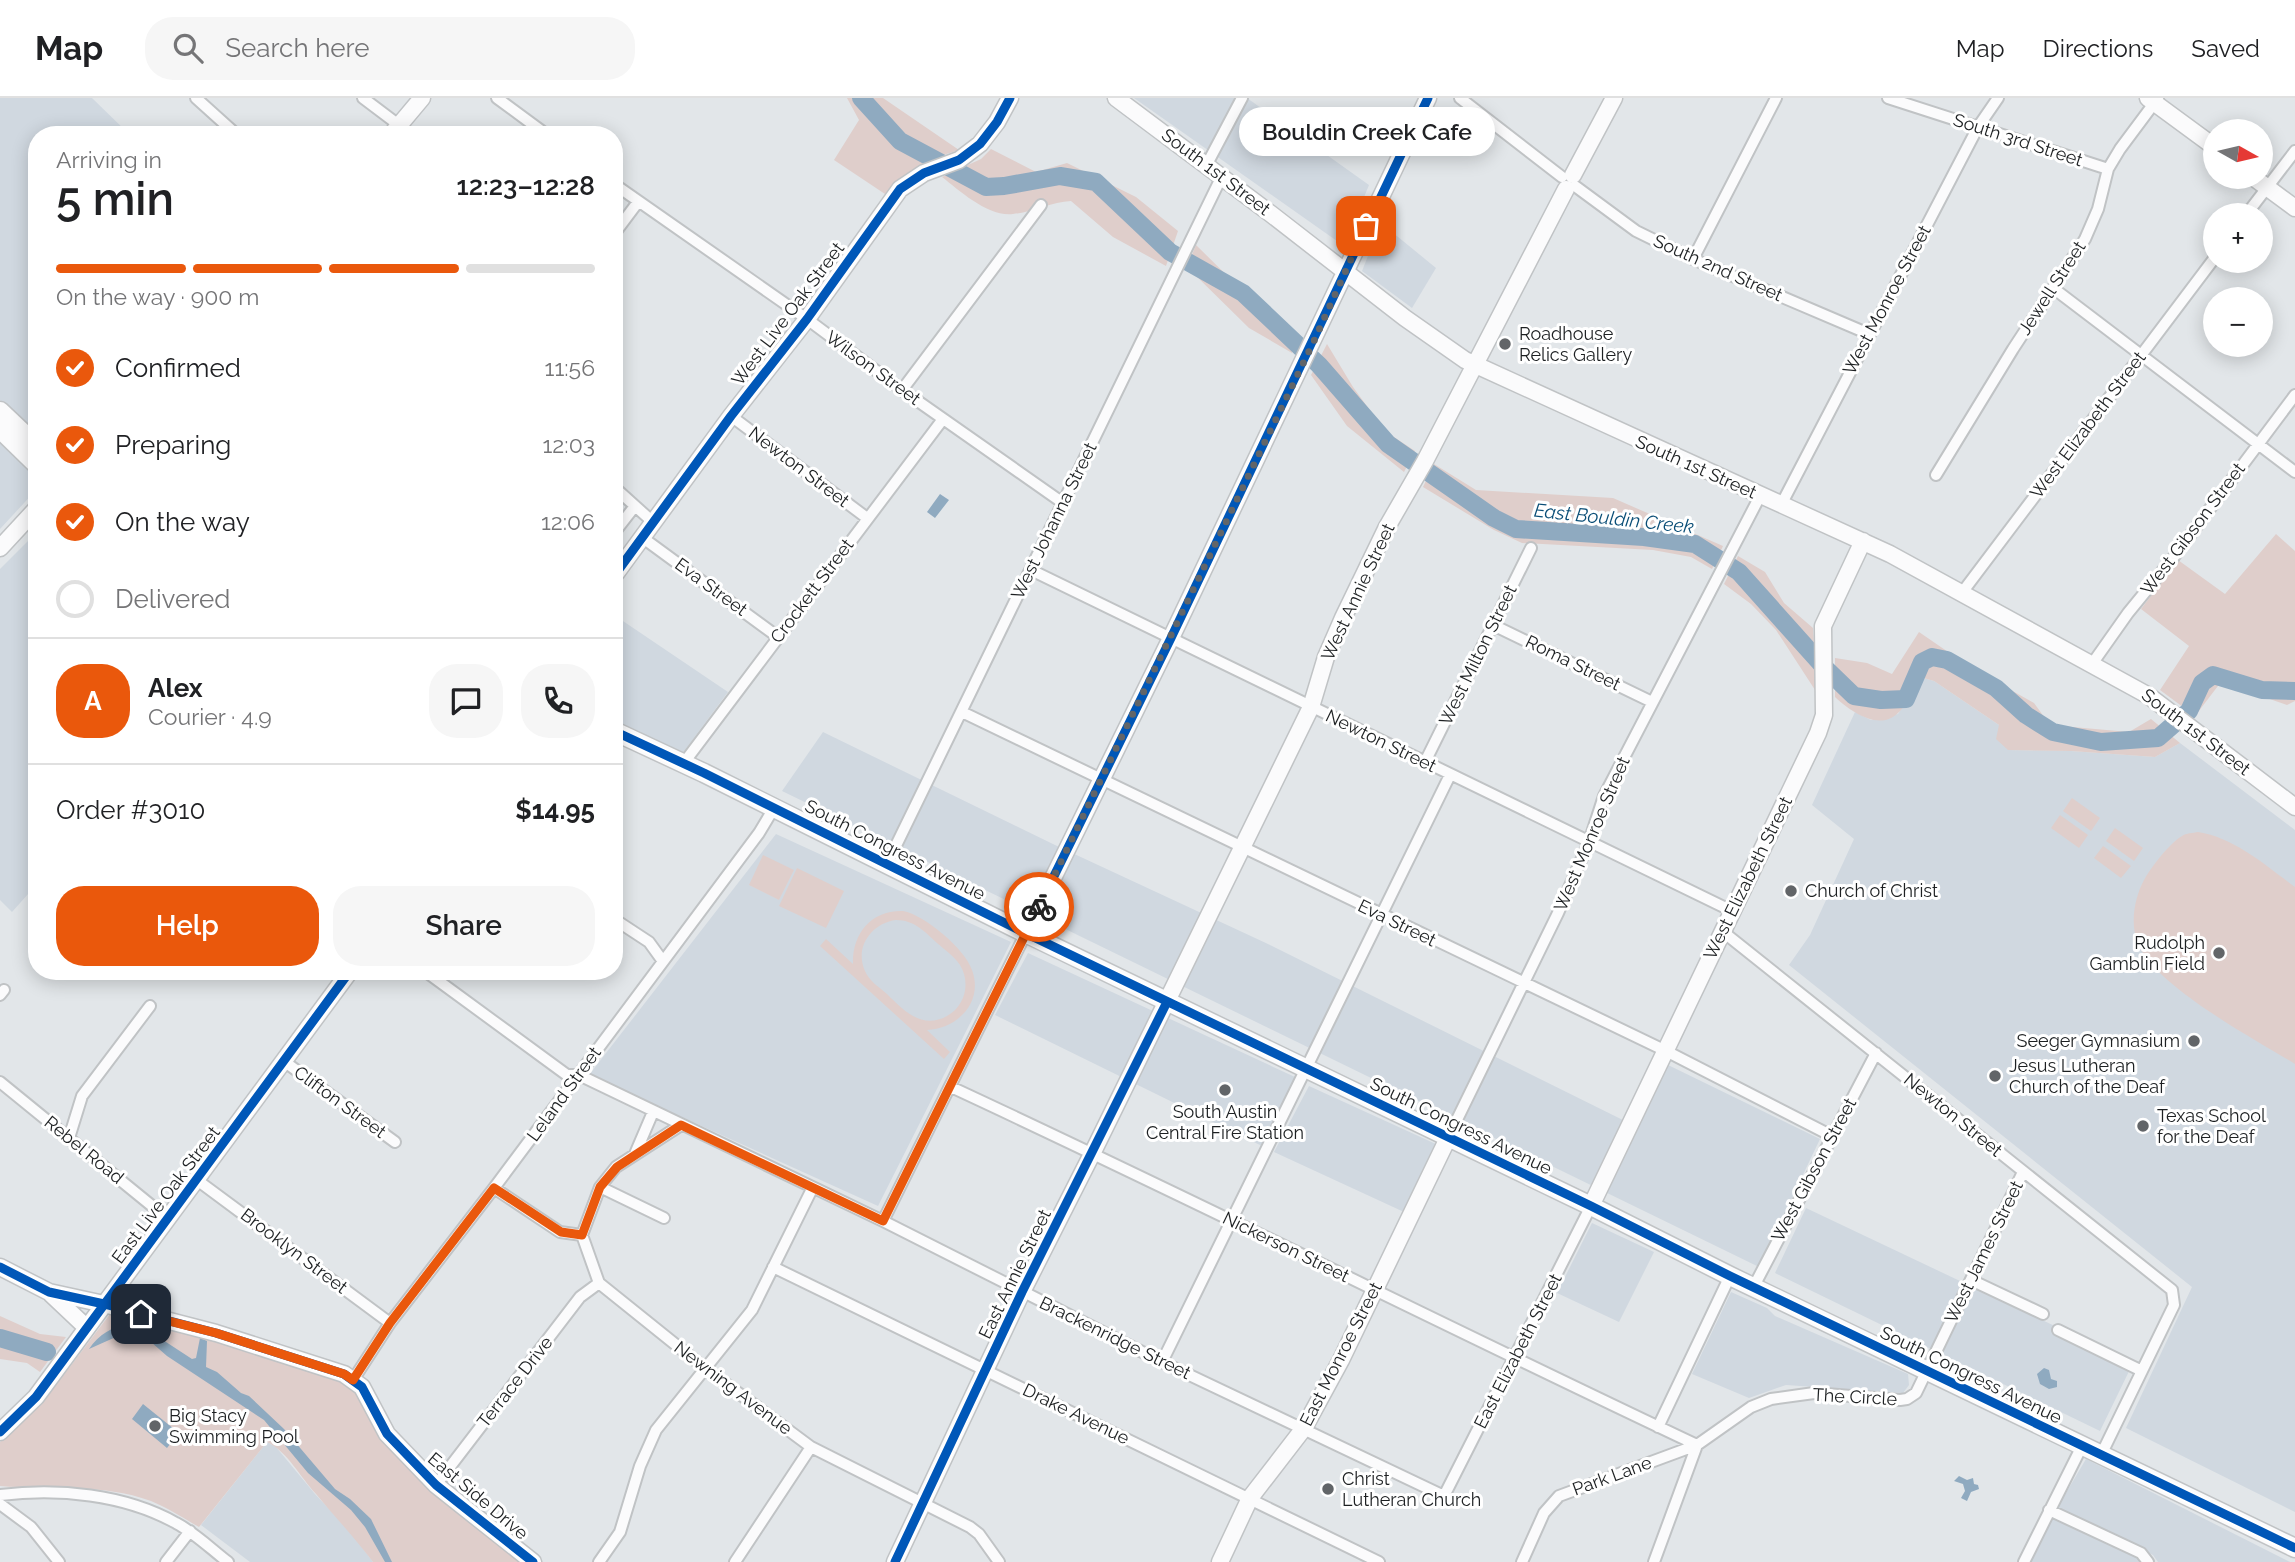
<!DOCTYPE html>
<html lang="en">
<head>
<meta charset="utf-8">
<style>
	body { margin:0; font-family:Raleway,sans-serif; background:#f6f6f6; color:#202124; height:100vh; display:flex; flex-direction:column; font-size:26px; white-space:nowrap }
	* { box-sizing:border-box; margin:0 }
	p { font-size:23px; color:#757577 }
	.icon { flex:none; width:38px; height:38px; fill:none; stroke:currentColor; stroke-width:2; stroke-linecap:round; stroke-linejoin:round }
	.map { position:relative; flex:1; overflow:hidden }
	.drawer { position:absolute; left:28px; top:28px; width:595px; height:854px; display:flex; flex-direction:column; background:#fff; border-radius:28px; box-shadow:0 4px 18px #0003 }
	.drawer>* { flex:none }
	.needle { width:46px; rotate:98deg }
	.fabs { position:absolute; left:2203px; top:21px; display:grid; gap:14px }
	.fabs a { display:grid; place-items:center; width:70px; height:70px; border-radius:50%; background:#fff; box-shadow:0 4px 18px #0003; font-size:35px }
	.pin { position:absolute; display:grid; place-items:center; width:60px; height:60px; color:#fff; margin:-30px; border-radius:14px; box-shadow:0 4px 10px #0006 }
	.courier { position:absolute; display:grid; place-items:center; width:70px; height:70px; margin:-35px; border:5px solid #ea580c; border-radius:50%; background:#fff; color:#222; box-shadow:0 2px 9px #0007 }
	.bubble { position:absolute; height:49px; border-radius:24px; background:#fff; box-shadow:0 4px 18px #0003; font-size:23px; font-weight:600; line-height:49px; text-align:center }
	.head em { font-style:normal; font-weight:600 }
	.head div { display:flex; flex-direction:column-reverse }
	.head { display:flex; align-items:center; justify-content:space-between; height:119px; padding:0 28px }
	h1 { font-size:46px; font-weight:600; line-height:52px }
	.bar { display:grid; grid-template-columns:repeat(4,1fr); gap:10px 7px; align-content:center; height:84px; padding:0 28px }
	.bar i { height:9px; border-radius:5px; background:#e0e0e0 }
	.bar .current { background:#ea580c }
	.bar p { grid-column:span 4 }
	.line { display:flex; align-items:center; gap:18px; padding:0 28px; border-top:2px solid #e0e0e0 }
	.line div { flex:1 }
	.round { display:grid; place-items:center; flex:none; width:74px; height:74px; border-radius:28px; background:#f6f6f6 }
	ol { padding:0 28px; list-style:none }
	li { display:flex; align-items:center; gap:21px; height:77px }
	li p { margin-inline-start:auto }
	li .icon { padding:7px; border-radius:50%; background:#ea580c; color:#fff; stroke-width:4 }
	li:last-child { color:#757577 }
	li i { width:38px; height:38px; border:4px solid #e0e0e0; border-radius:50% }
	.primary-button { display:flex; gap:14px; margin-top:auto; padding:14px 28px }
	.primary-button a { flex:1; height:80px; border-radius:28px; background:#ea580c; color:#fff; font-size:28px; font-weight:600; line-height:80px; text-align:center }
	.primary-button a+a { background:#f6f6f6; color:#202124 }
	header { display:flex; align-items:center; gap:42px; box-sizing:border-box; height:98px; padding:0 35px; background:#fff; border-bottom:2px solid #e0e0e0 }
	header strong { font-size:33px }
	nav { display:flex; gap:38px; margin-inline-start:auto; font-size:24px }
	.search { width:490px; height:63px; background:#f6f6f6; display:flex; align-items:center; gap:18px; box-sizing:border-box; padding:0 24px; border-radius:28px; color:#757577; font-size:26px }
	.map>svg:first-child { display:block }
	.built { fill:#d0d8e0 }
	.green { fill:#dfcecb; fill-rule:evenodd }
	.water { fill:#8faac0 }
	.lines { fill:none; stroke-linecap:round; stroke-linejoin:round }
	.river { stroke:#8faac0; stroke-width:18 }
	.street-casing { stroke:#c0c3c5; stroke-width:14 }
	.secondary-casing { stroke:#c0c3c5; stroke-width:19 }
	.primary-casing { stroke:#c0c3c5; stroke-width:21 }
	.street { stroke:#fbfbfc; stroke-width:10 }
	.secondary { stroke:#fbfbfc; stroke-width:16 }
	.primary { stroke:#fbfbfc; stroke-width:18 }
	.cycleway-casing { stroke:#fff; stroke-width:13 }
	.cycleway { stroke:#0057b8; stroke-width:9 }
	.done { stroke:#626568; stroke-width:7; stroke-dasharray:0 12.6 }
	.route { stroke:#ea580c; stroke-width:9 }
	.poi-dot { fill:#626568; stroke:#fff; stroke-width:2.5 }
	.labels { text-anchor:middle; stroke-width:6; stroke-linejoin:round; paint-order:stroke }
	.street-label { font-size:18px; fill:#1d2022; stroke:#fff }
	.poi-label { font-size:18px; fill:#1d2022; stroke:#fff; text-anchor:start }
	.water-label { font-size:19px; font-style:italic; fill:#0a4e77; stroke:#fff }
</style>
</head>
<body>
<header>
<strong>Map</strong>
<div class="search"><svg class="icon" aria-label="search" viewBox="0 0 24 24"><circle cx="10" cy="10" r="6"/><path d="M15 15l6 6"/></svg>Search here</div>
<nav><a>Map</a><a>Directions</a><a>Saved</a></nav>
</header>
<div class="map">
<svg width="2295" height="1464" viewBox="0 0 2295 1464">
	<rect width="100%" height="100%" fill="#e2e6e9"/>
	<path class="built" d="M0,0H92L130,37H37V338L0,302Z
		M1134,0H1247L1369,87L1344,148Z
		M1381,125L1436,170L1412,210L1362,173Z
		M0,344L37,380V391L0,431Z
		M37,434V786L12,814L0,802V471Z
		M614,517L728,594L682,656L614,628Z
		M1920,579L1934,583L1999,627L2009,652L2071,653L2155,659L2180,645L2295,732V1414L2126,1330L2192,1189L1789,867L1810,837L1854,741L1812,707L1855,614L1871,622L1898,616Z
		M823,634L1055,747L1268,846L1635,1028L1666,966L1820,1041L1759,1169L782,693Z
		M776,736L1011,844L878,1108L589,977Z
		M1028,855L1295,979L1262,1048L995,917Z
		M1309,988L1438,1047L1404,1114L1274,1054Z
		M1806,1110L2133,1265L2100,1333L1775,1175Z
		M1592,1125L1654,1154L1619,1224L1557,1195Z
		M1731,1194L1767,1210L1775,1218L1908,1276L1909,1287L1903,1295L1786,1287L1749,1300L1692,1276Z
		M267,1344L276,1349L315,1396L350,1433L373,1464H250L201,1427Z
		M2086,1361L2290,1464H2158L2153,1457L2056,1412Z
		M2053,1420L2139,1458L2143,1464H2031Z"/>
	<path class="green" d="M847,0H883L959,52L928,62L885,96L834,62L859,22Z
		M991,51L1036,74L1067,65L1136,99L1178,133L1166,168L1113,139L1071,103C1051,104 1033,114 1013,116C988,119 960,93 942,79L981,61Z
		M1196,147L1262,212L1297,238L1292,255L1249,230L1187,169Z
		M1327,246L1353,289L1385,333L1415,353L1404,374L1347,328L1311,277Z
		M1434,366L1476,392L1613,400L1723,448L1712,471L1691,459L1653,452L1522,445L1494,432L1423,389Z
		M2276,436L2295,453V603L2287,607L2221,584L2195,618L2160,592L2189,548L2141,511L2178,462L2225,496Z
		M1738,458L1765,474L1784,505L1813,530L1817,595L1776,532L1751,506L1724,486Z
		M1919,534L1970,569L2034,605L2050,627L2129,634L2151,621L2180,645L2155,659L2071,653L2008,652L1996,641L1999,627L1934,583L1920,579C1913,590 1907,608 1897,616C1878,633 1850,613 1835,599V560L1867,565L1892,576Z
		M2072,700L2100,720L2091,733L2063,713Z
		M2060,717L2088,737L2079,750L2051,730Z
		M2115,730L2143,750L2134,763L2106,743Z
		M2198,734C2235,740 2265,767 2295,789V966C2256,942 2151,886 2137,843C2130,823 2135,799 2144,782C2151,769 2170,745 2182,738C2186,735 2193,735 2198,734Z
		M2103,748L2131,768L2121,780L2094,760Z
		M763,757L794,772L779,802L749,787Z
		M797,770L844,793L826,830L779,808Z
		M903,813C925,817 965,851 972,872C984,904 957,931 927,932L950,954L944,961L820,848L826,841L853,866C852,836 871,812 903,813ZM896,822C914,822 924,833 937,845C945,852 954,858 960,867C971,885 965,908 947,918C922,932 903,912 887,896C879,889 869,883 865,873C854,849 872,825 896,822Z
		M110,1216L230,1244L349,1284L359,1291L380,1336L444,1404L523,1464H373C355,1440 335,1419 316,1396C300,1379 288,1354 267,1344L199,1429C183,1420 168,1410 151,1403C102,1385 51,1392 0,1388V1344L41,1307Z
		M0,1218L40,1236L66,1239L40,1274L27,1265L0,1261Z"/>
	<path class="water" d="M940,396L949,402L935,420L927,414Z
		M130,1225L140,1227L192,1261L196,1260L200,1240L207,1243L206,1269L217,1274L241,1295L249,1298L284,1331L335,1391L350,1401L371,1421L392,1464H385L365,1429L351,1412L308,1375L264,1322L167,1258L143,1237L127,1234L89,1251C99,1236 112,1229 130,1225Z
		M2044,1270L2049,1272L2051,1281L2057,1283V1289L2049,1291L2040,1286L2037,1276Z
		M143,1306L179,1335L167,1350L132,1321Z
		M1959,1378L1967,1382L1973,1380L1974,1386L1978,1387L1979,1391L1971,1394L1967,1403L1961,1400L1965,1393L1963,1386L1954,1383Z"/>
	<g class="lines">
		<path class="river" d="M861,0L900,43L986,89L1004,88L1060,78L1096,84L1170,154L1243,195L1319,267L1388,346L1494,420L1516,431L1644,439L1695,446L1739,474L1823,568L1854,598L1881,602L1906,601L1922,564L1932,559L1947,562L1996,590L2026,617L2053,634L2101,644L2158,640L2189,613L2202,585L2213,577L2262,592L2295,593
			M0,1240L47,1254"/>
		<g class="street-casing">
			<path id="street" d="M196,0L237,37
				M363,0L412,37
				M497,0L547,37
				M1460,0L1562,79
				M1888,0L2108,71
				M1206,68L1242,0
				M614,86L807,221L902,292L1063,405
				M1575,88L1636,133L1693,161L1869,236
				M2246,117L2295,53
				M614,136L638,104
				M1693,161L1776,0
				M2053,190L2295,374
				M902,292L1041,107
				M731,318L867,420
				M1936,377L2013,251L2085,141L2098,111L2108,71L2120,51L2158,0
				M614,389L654,425
				M1781,407L1978,29L1998,0
				M614,435L635,408
				M643,440L778,539
				M1031,472L1732,813
				M1961,496L2216,158
				M1493,527L1652,604
				M2092,566L2128,515L2173,460L2295,297
				M962,614L1666,953L1832,1038
				M1425,664L1531,450
				M683,666L943,321
				M887,766L1221,80
				M614,821L649,844L662,862
				M1722,833L2172,1192L2174,1207L2101,1357
				M425,873L567,977H579L883,1123L1162,1264L1444,1398L1591,1108
				M0,897L4,892
				M285,964L395,1044
				M0,984L168,1121
				M951,989C1201,1105 1447,1229 1697,1347
				M69,1040L82,998L150,908
				M1448,1040L1558,815L1589,744L1604,698L1760,398
				M635,1056L653,1014
				M197,1082L390,1225
				M600,1089L664,1120
				M494,1090L560,1134L582,1137L599,1185L706,1271L811,1349L970,1429L979,1436L999,1464
				M883,1123L1026,835
				M582,1137L600,1089L616,1069L681,1027
				M773,1169L1379,1464
				M1971,1182L2043,1216
				M1753,1190L1876,955
				M2058,1232L2142,1273
				M1162,1264L1450,677
				M353,1282L390,1225L494,1090L759,735L774,710
				M1658,1329L1730,1178
				M436,1387L580,1199L599,1185
				M0,1397C58,1390 124,1396 176,1425C195,1435 211,1451 228,1464
				M0,1406L31,1429L59,1464
				M2049,1412L2141,1455L2148,1464
				M166,1464L190,1433
				M599,1464L620,1434L640,1368L656,1332L752,1212L812,1091
				M735,1464L811,1349
				M1522,1464L1544,1415L1559,1398L1697,1347
				M1654,1464L1697,1347L1751,1309L1771,1301L1814,1295L1900,1302L1907,1301L1916,1295L2023,1074
				M2024,1464L2082,1348"/>
		</g>
		<g class="secondary-casing">
			<path id="secondary" d="M1116,0L1271,116L1405,220L1465,262L1890,456L2149,598L2295,709
				M2148,0L2216,50
				M391,37L422,0
				M1573,77L1614,0
				M2253,79L2295,110
				M0,450L37,410
				M614,478L731,318L807,221L900,91L924,75L959,62L980,46L997,24L1010,0
				M1026,835L1171,540L1428,0
				M1591,1108L1818,635L1824,617L1823,528L1863,443
				M0,1169L49,1194L104,1206L216,1235L344,1276L362,1289L387,1336L436,1387L533,1464
				M51,1196L87,1230
				M0,1334L36,1299L350,873
				M895,1464L1022,1194L1093,1054L1311,609L1326,559L1343,520L1387,429L1425,363L1566,91
				M1220,1464L1250,1400L1304,1330L1341,1262L1448,1040"/>
		</g>
		<g class="primary-casing">
			<path id="primary" d="M0,313L37,348
				M0,331L37,367
				M614,633L704,675L1013,829L1591,1108L1730,1178L2295,1450"/>
		</g>
		<use href="#street" class="street"/>
		<use href="#secondary" class="secondary"/>
		<use href="#primary" class="primary"/>
		<g class="cycleway-casing">
			<path id="cycleway" d="M614,478L731,318L807,221L900,91L924,75L959,62L980,46L997,24L1010,0
				M614,633L704,675L1013,829L1591,1108L1730,1178L2295,1450
				M1026,835L1171,540L1428,0
				M0,1169L49,1194L104,1206L216,1235L344,1276L362,1289L387,1336L436,1387L533,1464
				M0,1334L36,1299L350,873
				M895,1464L1022,1194L1167,904"/>
		</g>
		<use href="#cycleway" class="cycleway"/>
	</g>
	<g class="lines">
		<path class="done" d="M1039,809L1314,243L1366,128"/>
		<path class="route" d="M141,1216L216,1235L344,1276L353,1282L390,1225L494,1090L561,1134L582,1137L600,1089L617,1069L681,1027L883,1123L1039,809"/>
	</g>
	<g class="poi-dot">
		<circle cx="1505" cy="246" r="7"/>
		<circle cx="1791" cy="793" r="7"/>
		<circle cx="2219" cy="855" r="7"/>
		<circle cx="2194" cy="943" r="7"/>
		<circle cx="1995" cy="978" r="7"/>
		<circle cx="1225" cy="992" r="7"/>
		<circle cx="2143" cy="1028" r="7"/>
		<circle cx="155" cy="1328" r="7"/>
		<circle cx="1328" cy="1391" r="7"/>
	</g>
	<g class="labels">
		<g class="street-label">
			<text transform="translate(2018 42) rotate(18)" y="6">South 3rd Street</text>
			<text transform="translate(1216 74) rotate(37)" y="6">South 1st Street</text>
			<text transform="translate(1718 170) rotate(24)" y="6">South 2nd Street</text>
			<text transform="translate(2052 190) rotate(-57)" y="6">Jewell Street</text>
			<text transform="translate(1887 202) rotate(-62)" y="6">West Monroe Street</text>
			<text transform="translate(788 216) rotate(-53)" y="6">West Live Oak Street</text>
			<text transform="translate(873 270) rotate(36)" y="6">Wilson Street</text>
			<text transform="translate(2088 327) rotate(-53)" y="6">West Elizabeth Street</text>
			<text transform="translate(799 369) rotate(37)" y="6">Newton Street</text>
			<text transform="translate(1696 369) rotate(24)" y="6">South 1st Street</text>
			<text transform="translate(1054 423) rotate(-64)" y="6">West Johanna Street</text>
			<text transform="translate(2193 431) rotate(-53)" y="6">West Gibson Street</text>
			<text transform="translate(711 489) rotate(36)" y="6">Eva Street</text>
			<text transform="translate(812 493) rotate(-53)" y="6">Crockett Street</text>
			<text transform="translate(1358 494) rotate(-65)" y="6">West Annie Street</text>
			<text transform="translate(1478 557) rotate(-64)" y="6">West Milton Street</text>
			<text transform="translate(1573 565) rotate(26)" y="6">Roma Street</text>
			<text transform="translate(2196 634) rotate(37)" y="6">South 1st Street</text>
			<text transform="translate(1381 643) rotate(26)" y="6">Newton Street</text>
			<text transform="translate(1592 736) rotate(-67)" y="6">West Monroe Street</text>
			<text transform="translate(895 752) rotate(27)" y="6">South Congress Avenue</text>
			<text transform="translate(1748 780) rotate(-64)" y="6">West Elizabeth Street</text>
			<text transform="translate(1397 825) rotate(26)" y="6">Eva Street</text>
			<text transform="translate(564 996) rotate(-54)" y="6">Leland Street</text>
			<text transform="translate(340 1004) rotate(36)" y="6">Clifton Street</text>
			<text transform="translate(1953 1017) rotate(39)" y="6">Newton Street</text>
			<text transform="translate(1461 1028) rotate(26)" y="6">South Congress Avenue</text>
			<text transform="translate(84 1052) rotate(39)" y="6">Rebel Road</text>
			<text transform="translate(1814 1072) rotate(-62)" y="6">West Gibson Street</text>
			<text transform="translate(166 1097) rotate(-53)" y="6">East Live Oak Street</text>
			<text transform="translate(1286 1149) rotate(26)" y="6">Nickerson Street</text>
			<text transform="translate(294 1153) rotate(37)" y="6">Brooklyn Street</text>
			<text transform="translate(1984 1154) rotate(-64)" y="6">West James Street</text>
			<text transform="translate(1015 1176) rotate(-64)" y="6">East Annie Street</text>
			<text transform="translate(1115 1240) rotate(26)" y="6">Brackenridge Street</text>
			<text transform="translate(1518 1253) rotate(-63)" y="6">East Elizabeth Street</text>
			<text transform="translate(1341 1256) rotate(-63)" y="6">East Monroe Street</text>
			<text transform="translate(1971 1277) rotate(26)" y="6">South Congress Avenue</text>
			<text transform="translate(515 1284) rotate(-52)" y="6">Terrace Drive</text>
			<text transform="translate(733 1290) rotate(37)" y="6">Newning Avenue</text>
			<text transform="translate(1855 1299) rotate(3)" y="6">The Circle</text>
			<text transform="translate(1076 1316) rotate(26)" y="6">Drake Avenue</text>
			<text transform="translate(1612 1378) rotate(-20)" y="6">Park Lane</text>
			<text transform="translate(478 1398) rotate(40)" y="6">East Side Drive</text>
		</g>
		<g class="poi-label">
			<text x="1519" y="242">Roadhouse<tspan x="1519" dy="21">Relics Gallery</tspan></text>
			<text x="1805" y="799">Church of Christ</text>
			<text x="2205" y="851" text-anchor="end">Rudolph<tspan x="2205" dy="21">Gamblin Field</tspan></text>
			<text x="2180" y="949" text-anchor="end">Seeger Gymnasium</text>
			<text x="2009" y="974">Jesus Lutheran<tspan x="2009" dy="21">Church of the Deaf</tspan></text>
			<text x="1225" y="1020" text-anchor="middle">South Austin<tspan x="1225" dy="21">Central Fire Station</tspan></text>
			<text x="2157" y="1024">Texas School<tspan x="2157" dy="21">for the Deaf</tspan></text>
			<text x="169" y="1324">Big Stacy<tspan x="169" dy="21">Swimming Pool</tspan></text>
			<text x="1342" y="1387">Christ<tspan x="1342" dy="21">Lutheran Church</tspan></text>
		</g>
		<g class="water-label">
			<text transform="translate(1614 420) rotate(6)" y="7">East Bouldin Creek</text>
		</g>
	</g>
</svg>
<div class="fabs">
<a><svg class="needle" viewBox="-14 -14 28 28"><path d="M0-13l5 13h-10z" fill="#e53935"/><path d="M0 13l5-13h-10z" fill="#757577"/></svg></a>
<a>+</a>
<a>−</a>
</div>
<div class="pin" style="left:1366px;top:128px;background:#ea580c"><svg class="icon" aria-label="bag" viewBox="0 0 24 24"><path d="M5 8h14l-1 12H6zM9 8a3 3 0 0 1 6 0"/></svg></div>
<div class="pin" style="left:141px;top:1216px;background:#1f2937"><svg class="icon" aria-label="home" viewBox="0 0 24 24"><path d="M3 11l9-7 9 7M6 9v11h12V9"/></svg></div>
<div class="courier" style="left:1039px;top:809px"><svg class="icon" aria-label="bike" viewBox="0 0 24 24"><circle cx="6" cy="16" r="4"/><circle cx="18" cy="16" r="4"/><path d="M6 16l4-8h5l3 8M10 8l3 8H6M13 5h3"/></svg></div>
<div class="bubble" style="left:1239px;top:9px;width:256px">Bouldin Creek Cafe</div>
<section class="drawer">
<div class="head"><div><h1>5 min</h1><p>Arriving in</p></div><em>12:23–12:28</em></div>
<div class="bar"><i class="current"></i><i class="current"></i><i class="current"></i><i></i><p>On the way · 900 m</p></div>
<ol>
<li><svg class="icon" aria-label="check" viewBox="0 0 24 24"><path d="M5 12l5 5 9-10"/></svg>Confirmed<p>11:56</p></li>
<li><svg class="icon" aria-label="check" viewBox="0 0 24 24"><path d="M5 12l5 5 9-10"/></svg>Preparing<p>12:03</p></li>
<li><svg class="icon" aria-label="check" viewBox="0 0 24 24"><path d="M5 12l5 5 9-10"/></svg>On the way<p>12:06</p></li>
<li><i></i>Delivered</li>
</ol>
<div class="line" style="height:126px"><b class="round" style="background:#ea580c;color:#fff">A</b><div><b>Alex</b><p>Courier · 4.9</p></div><a class="round"><svg class="icon" aria-label="chat" viewBox="0 0 24 24"><path d="M4 5h16v11H9l-5 4z"/></svg></a><a class="round"><svg class="icon" aria-label="phone" viewBox="0 0 24 24"><path d="M5 4h4l2 5-3 2q2 4 5 5l2-3 5 2v4C11 20 4 13 5 4z"/></svg></a></div>
<div class="line" style="height:91px"><div>Order #3010</div><b>$14.95</b></div>
<div class="primary-button"><a>Help</a><a>Share</a></div>
</section>
</div>
</body>
</html>
